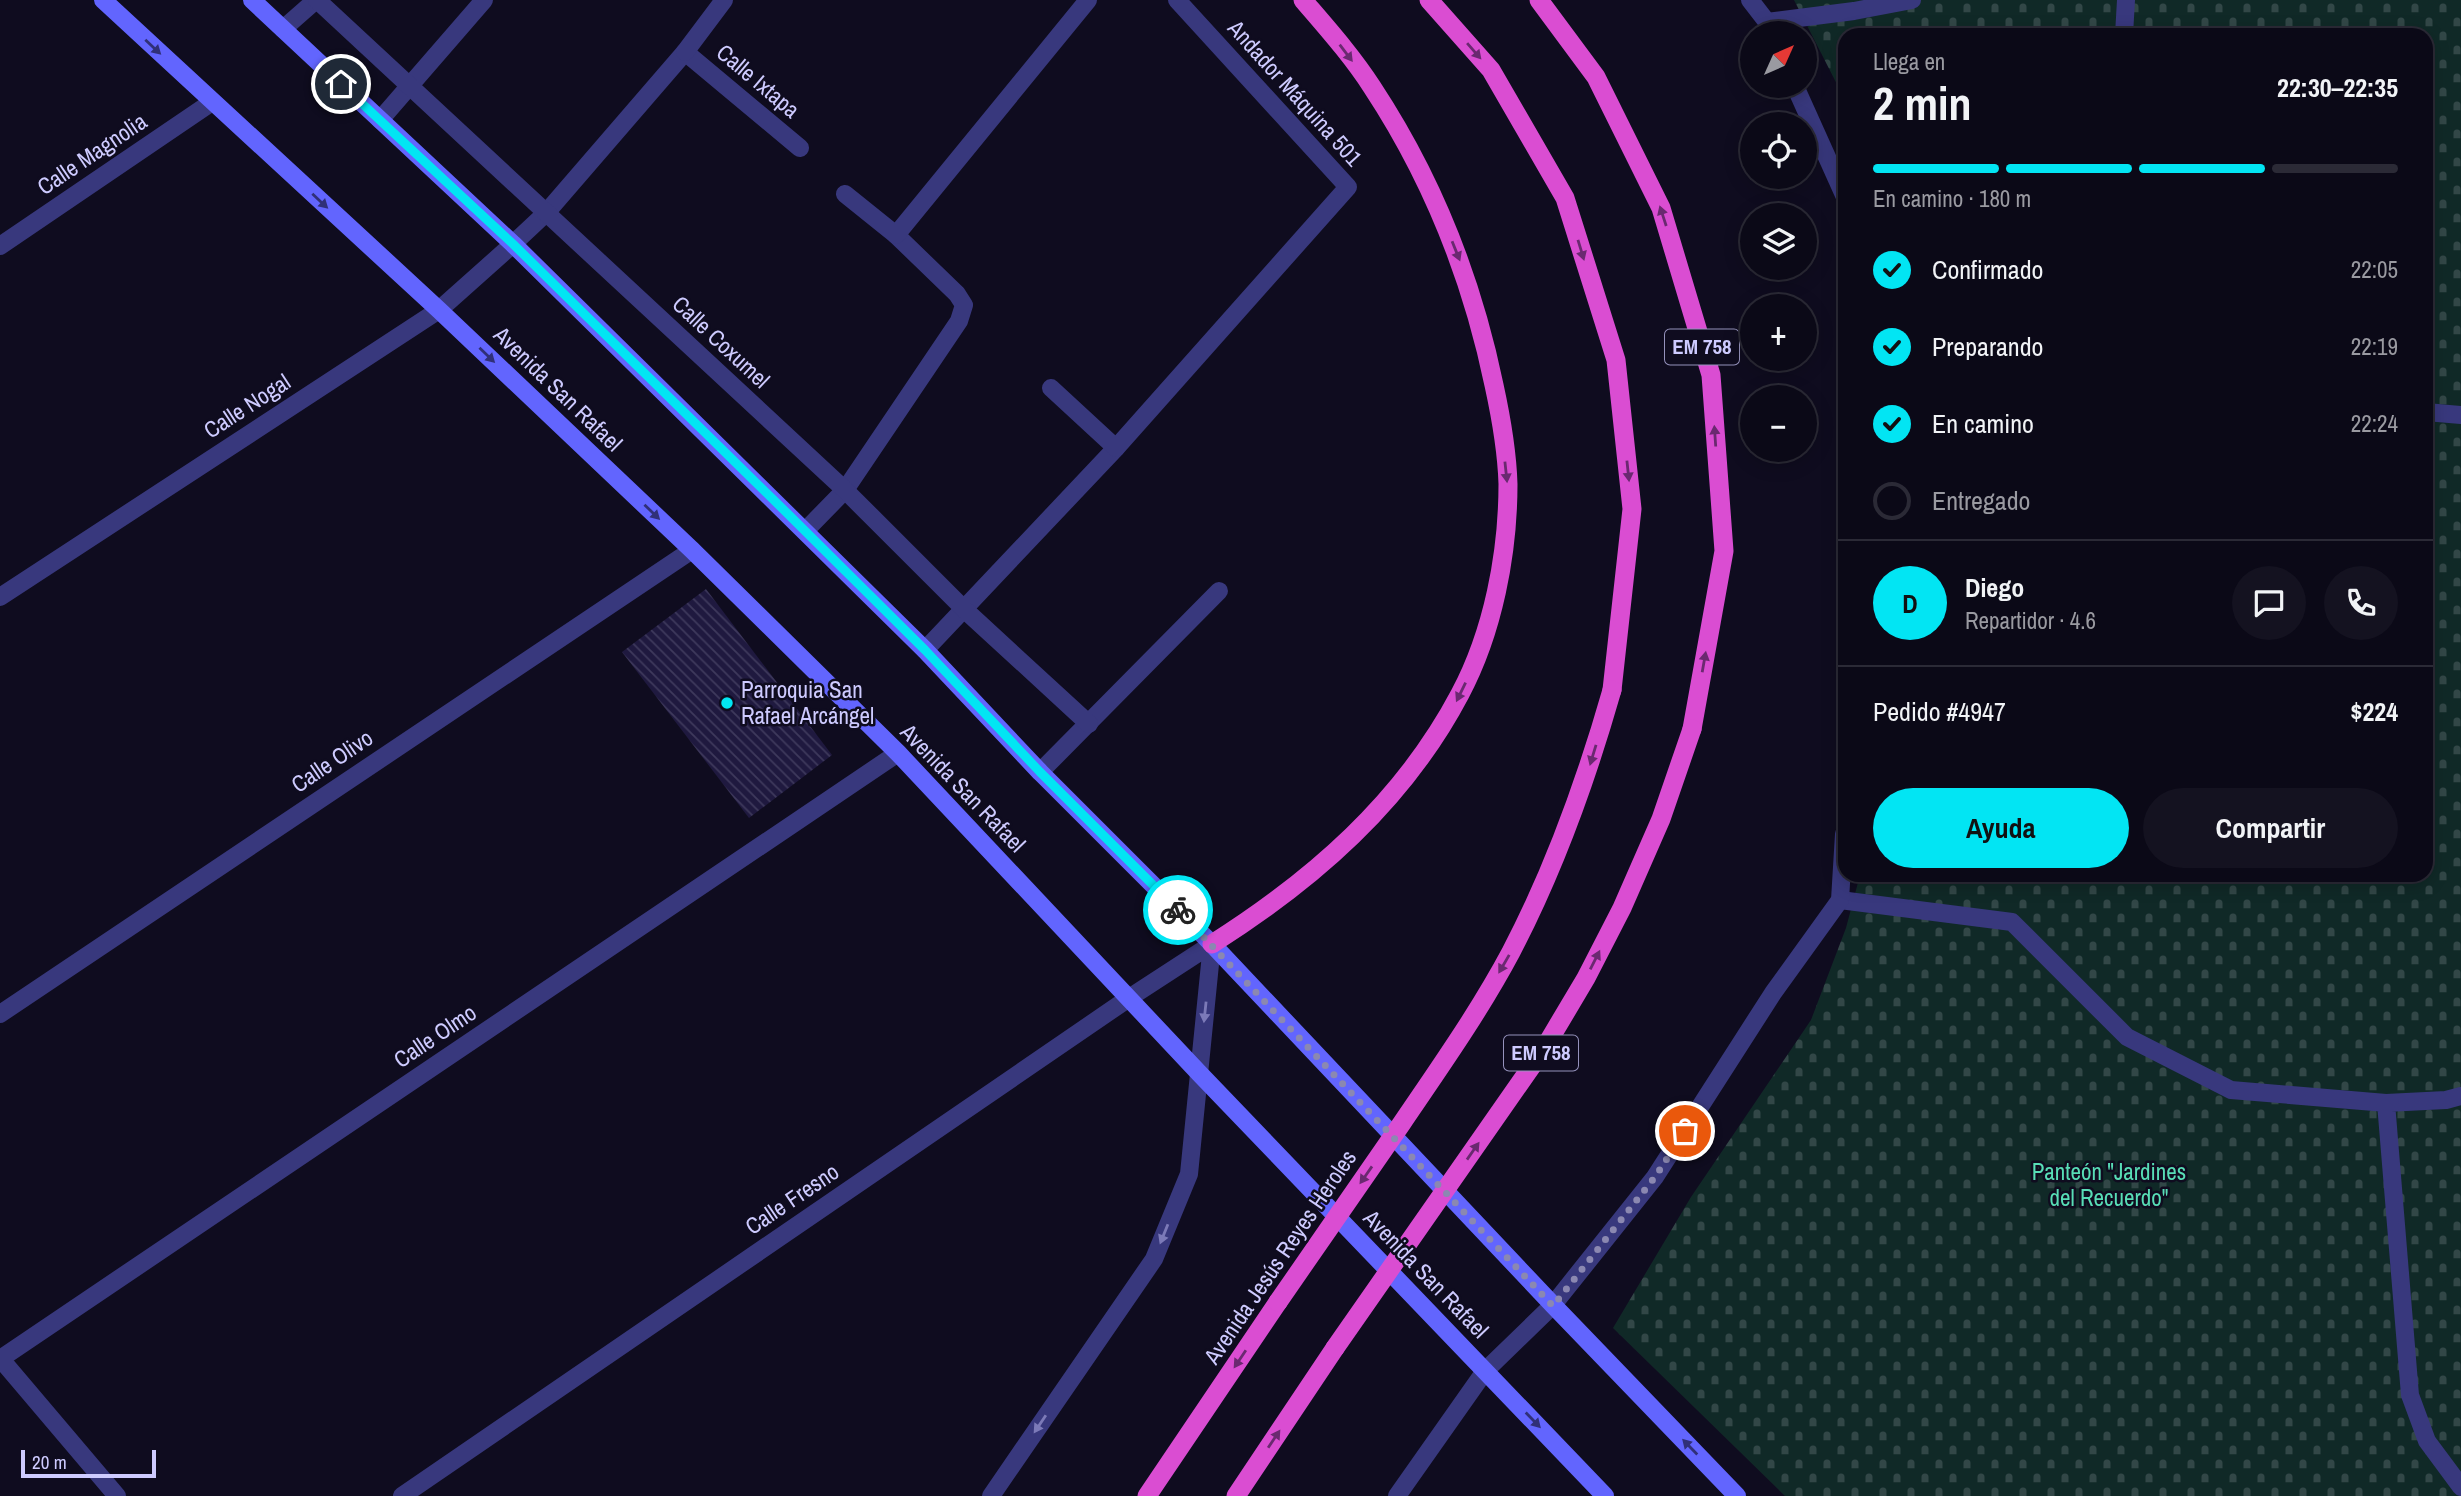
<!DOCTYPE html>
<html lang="es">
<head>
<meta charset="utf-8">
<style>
	body { margin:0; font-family:"Archivo Narrow",sans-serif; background:#141220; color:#f1f3f6; height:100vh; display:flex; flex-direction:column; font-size:26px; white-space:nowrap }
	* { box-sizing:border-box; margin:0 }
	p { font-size:23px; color:#9a9aa1 }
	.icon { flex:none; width:38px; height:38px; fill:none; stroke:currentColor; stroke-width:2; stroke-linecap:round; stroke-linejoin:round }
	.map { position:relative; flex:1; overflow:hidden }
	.side { position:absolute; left:1838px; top:28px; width:595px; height:854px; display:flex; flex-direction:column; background:#0b0917; border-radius:21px; box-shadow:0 4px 18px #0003,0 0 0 2px #2b2a36 }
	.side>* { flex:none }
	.needle { width:46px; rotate:45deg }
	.fabs { position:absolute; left:1740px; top:21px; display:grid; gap:14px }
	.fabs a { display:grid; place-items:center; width:77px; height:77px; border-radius:50%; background:#0b0917; box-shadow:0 4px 18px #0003,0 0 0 2px #2b2a36; font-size:35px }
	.scale { position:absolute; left:21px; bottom:18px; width:135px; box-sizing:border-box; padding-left:7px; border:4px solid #cecbff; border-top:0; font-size:19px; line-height:24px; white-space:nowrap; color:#cecbff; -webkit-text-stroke:5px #0f0c1f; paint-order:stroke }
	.pin { position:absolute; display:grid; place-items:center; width:60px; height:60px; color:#fff; margin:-30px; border:4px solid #fff; border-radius:50%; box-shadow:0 2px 7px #0007 }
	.courier { position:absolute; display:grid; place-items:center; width:70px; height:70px; margin:-35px; border:5px solid #02e5f3; border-radius:50%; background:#fff; color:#222; box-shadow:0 2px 9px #0007 }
	.head em { font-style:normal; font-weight:700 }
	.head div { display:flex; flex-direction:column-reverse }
	.head { display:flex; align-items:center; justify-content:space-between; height:119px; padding:0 35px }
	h1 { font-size:46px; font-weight:700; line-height:52px }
	.bar { display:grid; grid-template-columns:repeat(4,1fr); gap:10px 7px; align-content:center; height:84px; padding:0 35px }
	.bar i { height:9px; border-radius:5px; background:#2b2a36 }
	.bar .selected { background:#02e5f3 }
	.bar p { grid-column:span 4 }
	.line { display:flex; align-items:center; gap:18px; padding:0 35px; border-top:2px solid #2b2a36 }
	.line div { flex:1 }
	.round { display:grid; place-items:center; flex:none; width:74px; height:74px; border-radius:37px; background:#141220 }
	ol { padding:0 35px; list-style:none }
	li { display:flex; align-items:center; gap:21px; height:77px }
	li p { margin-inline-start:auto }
	li .icon { padding:7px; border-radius:50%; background:#02e5f3; color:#111; stroke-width:4 }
	li:last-child { color:#9a9aa1 }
	li i { width:38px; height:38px; border:4px solid #2b2a36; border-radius:50% }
	.button { display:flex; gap:14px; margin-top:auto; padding:14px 35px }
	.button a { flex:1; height:80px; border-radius:42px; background:#02e5f3; color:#111; font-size:28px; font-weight:700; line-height:80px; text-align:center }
	.button a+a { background:#141220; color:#f1f3f6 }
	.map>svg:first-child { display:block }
	.cemetery { fill:url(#cemetery-stones) }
	.building { fill:url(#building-back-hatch) }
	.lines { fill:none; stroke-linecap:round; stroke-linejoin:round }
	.service { stroke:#38387d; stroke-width:18 }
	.pedestrian { stroke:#38387d; stroke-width:18 }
	.minor { stroke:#38387d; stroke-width:18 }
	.secondary { stroke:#6265fe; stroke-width:18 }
	.trunk { stroke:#da4dd2; stroke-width:19 }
	.trunk-bridge { stroke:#da4dd2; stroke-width:19 }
	.oneway { fill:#303078 }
	.oneway2 { fill:#6a2970 }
	.oneway3 { fill:#7c7ab8 }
	.done { stroke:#8b88b1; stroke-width:7; stroke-dasharray:0 12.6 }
	.route { stroke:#02e5f3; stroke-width:9 }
	.poi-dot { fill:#02e5f3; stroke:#0f0c1f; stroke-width:2.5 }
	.labels { text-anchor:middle; stroke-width:5; stroke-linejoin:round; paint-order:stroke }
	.shield { fill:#0f0c1f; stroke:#9592bc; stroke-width:2 }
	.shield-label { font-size:21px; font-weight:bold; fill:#cecbff }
	.street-label { font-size:23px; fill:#cecbff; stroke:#0f0c1f }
	.poi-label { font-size:23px; fill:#cecbff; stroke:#0f0c1f; text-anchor:start }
	.park-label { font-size:23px; fill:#58ddb6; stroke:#0f0c1f }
</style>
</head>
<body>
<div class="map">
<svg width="2461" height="1496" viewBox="0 0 2461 1496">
	<defs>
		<pattern id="cemetery-stones" width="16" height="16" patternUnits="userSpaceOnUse" patternTransform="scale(1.75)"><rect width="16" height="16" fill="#102927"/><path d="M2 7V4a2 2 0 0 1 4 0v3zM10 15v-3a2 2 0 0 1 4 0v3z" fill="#324747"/></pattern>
		<pattern id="building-back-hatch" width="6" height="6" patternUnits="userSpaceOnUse" patternTransform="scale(1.75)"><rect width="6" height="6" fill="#1f193f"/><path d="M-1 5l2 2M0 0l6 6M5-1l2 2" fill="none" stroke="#3e395c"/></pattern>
	</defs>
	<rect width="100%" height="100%" fill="#0f0c1f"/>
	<path class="cemetery" d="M1794,0H2461V1496H1785L1613,1328L1691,1197L1811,1020L1846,928L1860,875H2426V35H1844V98Z"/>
	<path class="building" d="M706,589L832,755L749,818L622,652Z"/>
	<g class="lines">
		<path class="service" d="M1767,22L1854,11L1912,0
			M283,29L316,0
			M2124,35L2126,0
			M380,120L484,0
			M513,244L546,213L685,52L800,148
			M2426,412L2461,415
			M805,531L845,490L959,321L964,305L957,294L896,235
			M925,650L1116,448
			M1040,772L1219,591
			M1840,900L2012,922L2127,1037L2231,1090L2386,1103L2446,1100L2461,1096
			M2386,1103L2410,1395L2427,1441L2461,1487"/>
		<path class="pedestrian" d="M317,0L845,490L965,610L1089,724
			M685,52L724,0
			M845,194L896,235L1088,0
			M1051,388L1116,448L1348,187L1177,0"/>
		<path class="minor" d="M1750,0L1767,22L1771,33
			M1795,86L1844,195
			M0,246L212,102
			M0,597L439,310L513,244
			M0,1014L692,550
			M0,1358L117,1496
			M0,1359L898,753
			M402,1496L1129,998L1212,944
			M991,1496L1154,1259L1189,1174L1212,944
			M1397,1496L1485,1371L1553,1305L1655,1177L1773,993L1840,900L1844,834"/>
		<path class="secondary" d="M103,0L439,310L692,550L898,753L1199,1073L1605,1496
			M252,0L513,244L925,650L1040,772L1212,944L1553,1305L1737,1496"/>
		<path class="trunk" d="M1429,0L1491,70L1565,198L1616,360L1632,509L1612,690
			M1539,0L1596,77L1661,208L1711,375L1724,551L1692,729
			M1212,944C1313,880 1403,802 1460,694C1493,632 1508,554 1508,484C1507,451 1501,417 1494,385C1472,279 1432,178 1372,87C1352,56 1327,28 1303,0
			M1147,1496L1278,1302
			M1236,1496L1335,1348"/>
		<path class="trunk-bridge" d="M1278,1302C1319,1242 1361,1183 1402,1123C1440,1067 1479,1012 1511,952C1555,868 1586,781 1612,690
			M1335,1348L1545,1047L1586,978L1622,908L1661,819L1692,729"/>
	</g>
	<defs><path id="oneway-solid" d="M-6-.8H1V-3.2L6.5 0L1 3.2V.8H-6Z" transform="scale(1.75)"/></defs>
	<g class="oneway">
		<use href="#oneway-solid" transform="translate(153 47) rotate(43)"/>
		<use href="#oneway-solid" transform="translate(320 201) rotate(43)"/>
		<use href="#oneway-solid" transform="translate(487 355) rotate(44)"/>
		<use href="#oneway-solid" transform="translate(652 512) rotate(44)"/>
		<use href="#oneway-solid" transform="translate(1533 1420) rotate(46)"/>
		<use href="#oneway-solid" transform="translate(1690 1447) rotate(-134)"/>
	</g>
	<g class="oneway2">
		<use href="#oneway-solid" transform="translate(1474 51) rotate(49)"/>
		<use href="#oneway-solid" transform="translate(1346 53) rotate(53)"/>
		<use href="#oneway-solid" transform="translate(1663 216) rotate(-108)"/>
		<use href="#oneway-solid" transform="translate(1581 250) rotate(73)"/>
		<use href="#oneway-solid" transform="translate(1456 251) rotate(68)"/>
		<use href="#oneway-solid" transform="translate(1715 436) rotate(-94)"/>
		<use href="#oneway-solid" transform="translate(1628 471) rotate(84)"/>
		<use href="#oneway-solid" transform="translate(1506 472) rotate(84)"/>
		<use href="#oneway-solid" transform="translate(1704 662) rotate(-80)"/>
		<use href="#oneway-solid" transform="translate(1461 692) rotate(116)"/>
		<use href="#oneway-solid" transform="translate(1593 755) rotate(107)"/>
		<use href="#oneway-solid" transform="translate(1595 960) rotate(-63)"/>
		<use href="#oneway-solid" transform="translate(1504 964) rotate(120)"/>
		<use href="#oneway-solid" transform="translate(1473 1151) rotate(-55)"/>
		<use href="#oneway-solid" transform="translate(1366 1175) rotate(125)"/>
		<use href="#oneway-solid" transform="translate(1240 1359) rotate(124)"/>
		<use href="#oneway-solid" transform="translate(1274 1439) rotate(-56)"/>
	</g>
	<g class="oneway3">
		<use href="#oneway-solid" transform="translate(1205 1012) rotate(96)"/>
		<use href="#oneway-solid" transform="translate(1164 1234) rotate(112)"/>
		<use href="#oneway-solid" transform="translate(1040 1424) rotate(124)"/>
	</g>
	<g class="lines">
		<path class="done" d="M1178,910L1553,1306L1655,1177L1685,1131"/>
		<path class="route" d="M341,84L513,244L789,515L925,650L1040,772L1178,910"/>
	</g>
	<circle class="poi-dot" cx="727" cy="703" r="7"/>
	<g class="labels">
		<g class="shield">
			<rect x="1665" y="329.5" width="74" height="35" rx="5"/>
			<rect x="1504" y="1035.5" width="74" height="35" rx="5"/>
		</g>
		<g class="shield-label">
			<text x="1702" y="354">EM 758</text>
			<text x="1541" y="1060">EM 758</text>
		</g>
		<g class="street-label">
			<text transform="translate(758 81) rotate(40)" y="8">Calle Ixtapa</text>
			<text transform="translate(1295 93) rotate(48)" y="8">Andador Máquina 501</text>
			<text transform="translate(92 154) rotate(-34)" y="8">Calle Magnolia</text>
			<text transform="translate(721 342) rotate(43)" y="8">Calle Coxumel</text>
			<text transform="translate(558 389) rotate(44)" y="8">Avenida San Rafael</text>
			<text transform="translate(247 406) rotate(-33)" y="8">Calle Nogal</text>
			<text transform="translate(332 761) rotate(-34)" y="8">Calle Olivo</text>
			<text transform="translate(963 788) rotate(46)" y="8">Avenida San Rafael</text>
			<text transform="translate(435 1036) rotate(-34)" y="8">Calle Olmo</text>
			<text transform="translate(792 1199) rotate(-34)" y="8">Calle Fresno</text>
			<text transform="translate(1280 1257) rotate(-56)" y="8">Avenida Jesús Reyes Heroles</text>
			<text transform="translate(1426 1274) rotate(46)" y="8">Avenida San Rafael</text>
		</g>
		<g class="poi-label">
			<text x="741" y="698">Parroquia San<tspan x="741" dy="26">Rafael Arcángel</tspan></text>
		</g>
		<g class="park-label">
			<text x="2109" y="1180">Panteón "Jardines<tspan x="2109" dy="26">del Recuerdo"</tspan></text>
		</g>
	</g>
</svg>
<div class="fabs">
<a><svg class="needle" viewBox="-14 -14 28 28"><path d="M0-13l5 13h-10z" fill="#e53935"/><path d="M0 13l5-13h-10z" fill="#9a9aa1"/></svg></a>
<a><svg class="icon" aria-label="locate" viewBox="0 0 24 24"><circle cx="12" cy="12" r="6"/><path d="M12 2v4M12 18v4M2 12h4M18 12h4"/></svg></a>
<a><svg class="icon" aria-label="layers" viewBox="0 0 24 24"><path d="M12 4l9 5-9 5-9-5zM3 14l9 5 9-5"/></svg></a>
<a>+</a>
<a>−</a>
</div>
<div class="scale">20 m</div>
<div class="pin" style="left:1685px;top:1131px;background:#ea580c"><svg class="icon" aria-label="bag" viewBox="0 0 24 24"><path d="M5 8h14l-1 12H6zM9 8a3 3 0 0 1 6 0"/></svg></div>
<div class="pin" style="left:341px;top:84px;background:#1f2937"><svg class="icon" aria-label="home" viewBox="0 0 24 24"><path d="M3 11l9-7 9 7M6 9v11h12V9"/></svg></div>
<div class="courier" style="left:1178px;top:910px"><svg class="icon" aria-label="bike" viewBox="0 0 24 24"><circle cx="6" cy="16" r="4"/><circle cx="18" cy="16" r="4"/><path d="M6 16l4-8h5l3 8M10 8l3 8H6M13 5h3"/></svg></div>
<section class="side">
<div class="head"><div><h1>2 min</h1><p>Llega en</p></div><em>22:30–22:35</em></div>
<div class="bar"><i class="selected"></i><i class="selected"></i><i class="selected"></i><i></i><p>En camino · 180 m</p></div>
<ol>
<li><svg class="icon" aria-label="check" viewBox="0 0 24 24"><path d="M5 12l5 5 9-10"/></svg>Confirmado<p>22:05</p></li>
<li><svg class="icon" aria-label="check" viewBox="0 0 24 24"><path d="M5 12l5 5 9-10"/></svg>Preparando<p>22:19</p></li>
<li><svg class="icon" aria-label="check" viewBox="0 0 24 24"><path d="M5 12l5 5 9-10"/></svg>En camino<p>22:24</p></li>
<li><i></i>Entregado</li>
</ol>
<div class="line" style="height:126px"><b class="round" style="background:#02e5f3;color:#111">D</b><div><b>Diego</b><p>Repartidor · 4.6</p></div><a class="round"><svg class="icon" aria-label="chat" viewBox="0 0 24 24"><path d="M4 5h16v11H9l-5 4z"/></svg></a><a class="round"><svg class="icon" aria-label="phone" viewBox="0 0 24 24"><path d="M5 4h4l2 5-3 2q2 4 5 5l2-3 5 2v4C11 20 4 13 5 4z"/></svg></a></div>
<div class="line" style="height:91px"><div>Pedido #4947</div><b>$224</b></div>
<div class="button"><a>Ayuda</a><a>Compartir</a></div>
</section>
</div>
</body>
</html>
